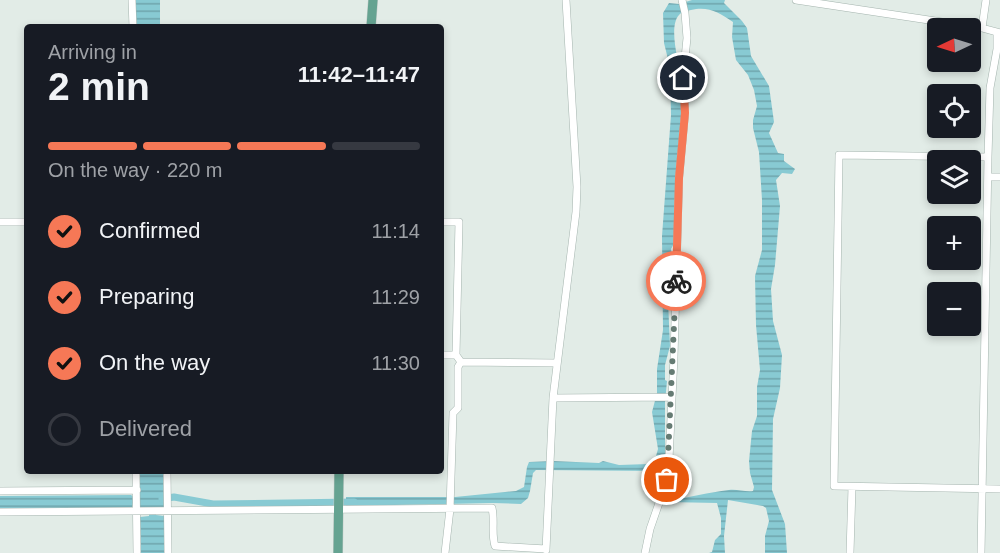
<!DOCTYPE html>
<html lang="en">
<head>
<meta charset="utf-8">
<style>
	body { margin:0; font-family:Arial,sans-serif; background:#20242c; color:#f1f3f6; height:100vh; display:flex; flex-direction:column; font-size:22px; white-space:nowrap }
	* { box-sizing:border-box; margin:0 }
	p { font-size:20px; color:#9ea1a6 }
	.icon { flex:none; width:33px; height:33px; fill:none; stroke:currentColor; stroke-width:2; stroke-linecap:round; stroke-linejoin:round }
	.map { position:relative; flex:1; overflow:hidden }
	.drawer { position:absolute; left:24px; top:24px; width:420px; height:450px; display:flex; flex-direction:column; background:#171b24; border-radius:6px; box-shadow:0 3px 9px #0003 }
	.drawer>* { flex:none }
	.needle { width:39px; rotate:266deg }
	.buttons { position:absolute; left:927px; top:18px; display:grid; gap:12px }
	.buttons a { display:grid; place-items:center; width:54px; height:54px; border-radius:6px; background:#171b24; box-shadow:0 3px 9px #0003; font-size:30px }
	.pin { position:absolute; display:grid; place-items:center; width:51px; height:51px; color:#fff; margin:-26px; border:3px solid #fff; border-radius:50%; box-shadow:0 2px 6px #0007 }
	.courier { position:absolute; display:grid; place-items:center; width:60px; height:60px; margin:-30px; border:4px solid #f67856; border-radius:50%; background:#fff; color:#222; box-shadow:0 2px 8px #0007 }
	.overview em { font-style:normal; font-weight:700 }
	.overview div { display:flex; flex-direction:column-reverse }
	.overview { display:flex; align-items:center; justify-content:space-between; height:102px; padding:0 24px }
	h1 { font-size:39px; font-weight:700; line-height:45px }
	.bar { display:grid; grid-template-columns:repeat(4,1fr); gap:9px 6px; align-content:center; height:72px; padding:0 24px }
	.bar i { height:8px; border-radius:4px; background:#363941 }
	.bar .selected { background:#f67856 }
	.bar p { grid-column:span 4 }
	ol { padding:0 24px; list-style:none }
	li { display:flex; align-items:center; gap:18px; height:66px }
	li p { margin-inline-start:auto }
	li .icon { padding:6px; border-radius:50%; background:#f67856; color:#111; stroke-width:4 }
	li:last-child { color:#9ea1a6 }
	li i { width:33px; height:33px; border:3px solid #363941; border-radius:50% }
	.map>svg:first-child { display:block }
	.water { fill:url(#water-rules) }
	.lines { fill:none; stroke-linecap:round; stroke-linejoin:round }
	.canal { stroke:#88cad3; stroke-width:7 }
	.minor-casing { stroke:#a4b4ae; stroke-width:8 }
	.major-casing { stroke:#c1c9c6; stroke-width:10 }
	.minor { stroke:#fff; stroke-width:7 }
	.major { stroke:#65a391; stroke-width:9 }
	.done { stroke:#657b73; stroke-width:6; stroke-dasharray:0 10.8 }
	.route { stroke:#f67856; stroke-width:8 }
</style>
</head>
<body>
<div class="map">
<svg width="1000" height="553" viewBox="0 0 1000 553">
	<defs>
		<pattern id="water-rules" width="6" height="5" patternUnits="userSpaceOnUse" patternTransform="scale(1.5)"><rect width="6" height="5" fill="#88cad3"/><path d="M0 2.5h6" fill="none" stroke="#6fa5ac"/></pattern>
	</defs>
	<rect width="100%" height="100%" fill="#e2ece7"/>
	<path class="water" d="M136,0H160V27H136Z
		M692,0H725L724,3L742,21L747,28L751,56L769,86L774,122L769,133L778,153L784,154V161L795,169L792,174L782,173L776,180L780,206L775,265L771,289L773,321L782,355L780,388L773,419L772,490L785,524L787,553H765V536L769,521L766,508L763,506L728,500L724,536L725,553H709L712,552L715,540L721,534V518L717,503L668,502V500C689,498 709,492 729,490C737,489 745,492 753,491L754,487L750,473L749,461L752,431L757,416V387L760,370L756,325L755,276L762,250V200L759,152L753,128V120L757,106L754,90L748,75L736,60L732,37L733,22C719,13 709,6 691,10C687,11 682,11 679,15C668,27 679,63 681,77C686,132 671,187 675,242L671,249L673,262L672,283L668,301L670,346L665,365V380L667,381L665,402V454L659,471L536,470L533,473L530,491L528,498L521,504L493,503L346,506V497H455L516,491L524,487L527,467L529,462L553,461L599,463L603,461L619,465L649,464L656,456L658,449L652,412L657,393V369L663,330L662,236L671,115L670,67L664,43L663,13L669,3L679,4Z
		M140,471H164V507L156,509V515L164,516V553H141L140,517L149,516V509L140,507Z
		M131,495L134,497L132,508L0,510V496Z"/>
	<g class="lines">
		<path class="canal" d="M162,499L174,497L213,504L354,502"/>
		<g class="minor-casing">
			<path id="minor" d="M132,0L133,27
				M796,0L982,28L1000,33
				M982,28L986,0
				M988,157L839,155L834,486L1000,489
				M988,177H1000
				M0,222H27
				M441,222H459L456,355L461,362L458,367V408L453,413L450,509L445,553
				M441,355H456
				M461,362L557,363
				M553,398L672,397
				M136,471L137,553
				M167,471L168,553
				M0,491L137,490
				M0,512L492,508C495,521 491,533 495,546L546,549
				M546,550L553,398L576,212L577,187L566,0
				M645,553L650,529L667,480L669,459L674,357L679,178L685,113L683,78L687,38L685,13L682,0
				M850,553L852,487
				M981,553L988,157L990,88L997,49V33"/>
		</g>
		<g class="major-casing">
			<path id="major" d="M371,27L373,0
				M338,553L339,471"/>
		</g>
		<use href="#minor" class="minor"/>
		<use href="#major" class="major"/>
	</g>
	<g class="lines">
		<path class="done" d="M667,480L676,281"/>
		<path class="route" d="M676,281L679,178L685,113L683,78"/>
	</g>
</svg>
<div class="buttons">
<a><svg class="needle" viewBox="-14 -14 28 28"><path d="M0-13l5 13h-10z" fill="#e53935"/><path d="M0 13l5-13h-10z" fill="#9ea1a6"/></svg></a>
<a><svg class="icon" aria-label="locate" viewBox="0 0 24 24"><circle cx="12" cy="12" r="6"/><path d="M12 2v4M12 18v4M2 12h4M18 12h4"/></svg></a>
<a><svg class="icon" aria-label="layers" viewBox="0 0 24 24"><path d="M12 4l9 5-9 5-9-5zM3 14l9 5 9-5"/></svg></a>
<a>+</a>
<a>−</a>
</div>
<div class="pin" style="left:667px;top:480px;background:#ea580c"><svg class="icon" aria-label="bag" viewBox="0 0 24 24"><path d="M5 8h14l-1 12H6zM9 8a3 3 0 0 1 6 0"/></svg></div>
<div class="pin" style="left:683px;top:78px;background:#1f2937"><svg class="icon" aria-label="home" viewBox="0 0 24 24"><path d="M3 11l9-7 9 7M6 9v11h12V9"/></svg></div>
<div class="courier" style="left:676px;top:281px"><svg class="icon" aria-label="bike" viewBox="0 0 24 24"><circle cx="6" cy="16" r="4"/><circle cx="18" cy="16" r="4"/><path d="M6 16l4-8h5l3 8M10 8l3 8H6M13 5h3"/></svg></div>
<section class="drawer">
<div class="overview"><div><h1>2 min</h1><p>Arriving in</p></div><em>11:42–11:47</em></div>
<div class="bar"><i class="selected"></i><i class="selected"></i><i class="selected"></i><i></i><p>On the way · 220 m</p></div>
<ol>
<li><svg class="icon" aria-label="check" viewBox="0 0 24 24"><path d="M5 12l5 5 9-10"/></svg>Confirmed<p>11:14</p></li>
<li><svg class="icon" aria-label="check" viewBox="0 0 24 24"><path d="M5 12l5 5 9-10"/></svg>Preparing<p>11:29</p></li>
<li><svg class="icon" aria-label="check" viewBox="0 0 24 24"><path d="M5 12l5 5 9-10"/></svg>On the way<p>11:30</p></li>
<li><i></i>Delivered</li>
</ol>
</section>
</div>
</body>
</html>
